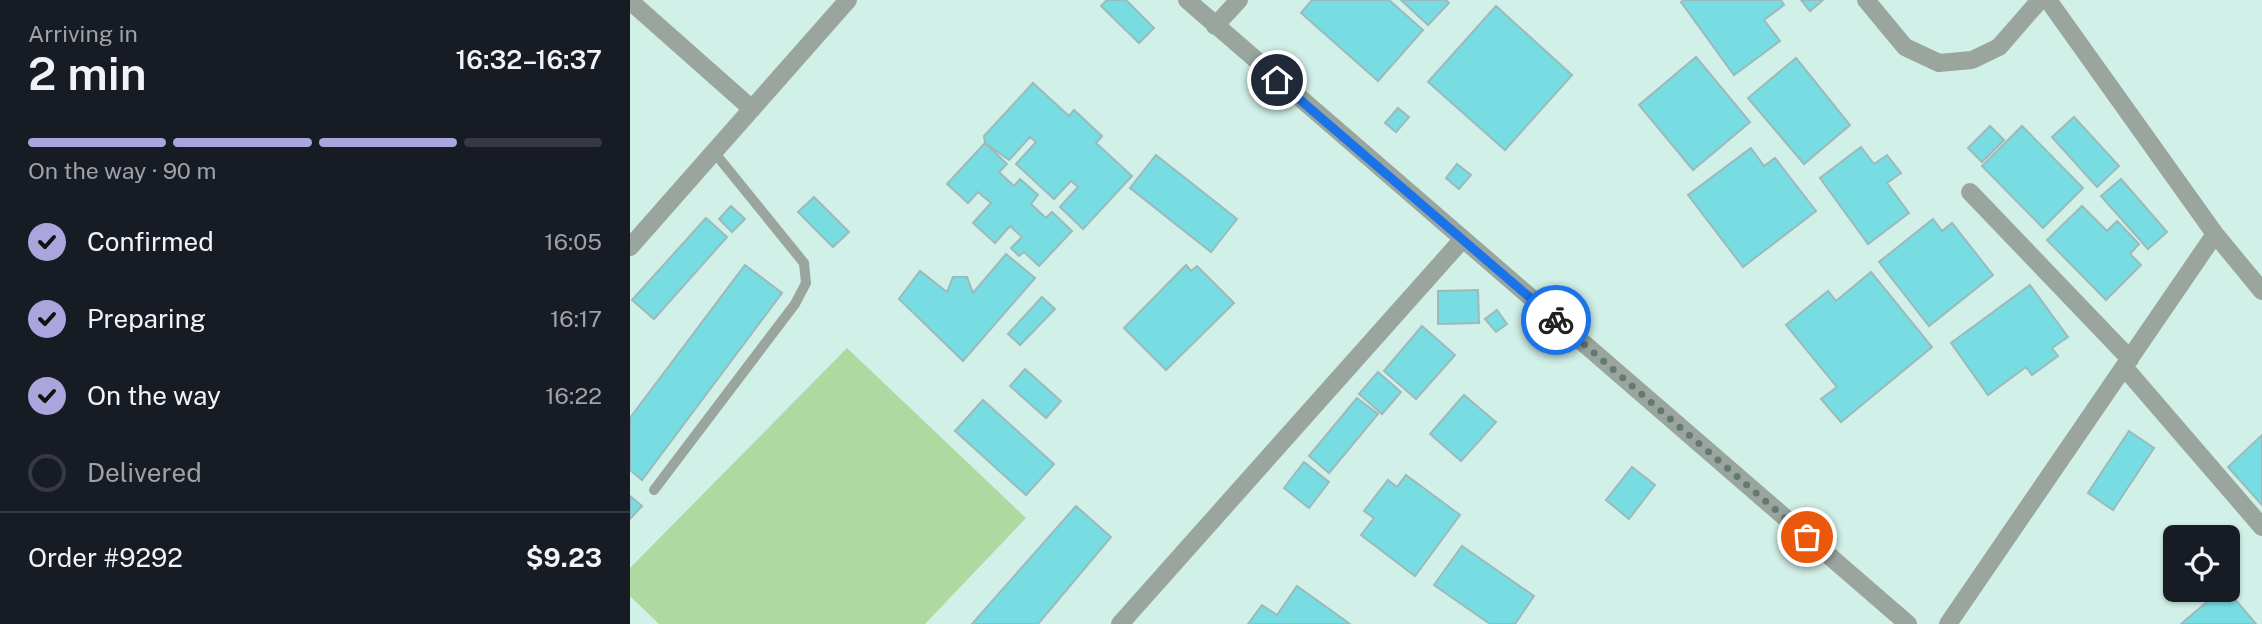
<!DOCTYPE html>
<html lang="en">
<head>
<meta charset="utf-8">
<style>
	body { margin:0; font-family:"Public Sans",sans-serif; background:#242831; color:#f1f3f6; height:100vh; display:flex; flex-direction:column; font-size:26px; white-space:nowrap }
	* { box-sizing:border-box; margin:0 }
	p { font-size:23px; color:#9ea1a6 }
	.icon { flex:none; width:38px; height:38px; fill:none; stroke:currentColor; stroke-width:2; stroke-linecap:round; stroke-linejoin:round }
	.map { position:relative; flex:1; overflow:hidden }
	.drawer { display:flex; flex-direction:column; background:#171b24; width:630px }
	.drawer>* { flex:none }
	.buttons { position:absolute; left:1533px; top:525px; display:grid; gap:14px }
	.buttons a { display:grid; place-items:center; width:77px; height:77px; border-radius:10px; background:#171b24; box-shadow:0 2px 5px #0004; font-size:35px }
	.pin { position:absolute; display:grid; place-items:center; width:60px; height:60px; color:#fff; margin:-30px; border:4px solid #fff; border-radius:50%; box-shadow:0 2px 7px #0007 }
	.courier { position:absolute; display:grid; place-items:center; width:70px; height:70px; margin:-35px; border:5px solid #1a73e8; border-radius:50%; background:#fff; color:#222; box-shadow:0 2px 9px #0007 }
	.head em { font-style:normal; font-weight:600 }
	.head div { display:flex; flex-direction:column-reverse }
	.head { display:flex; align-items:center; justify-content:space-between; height:119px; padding:0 28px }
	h1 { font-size:46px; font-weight:600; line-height:52px }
	.bar { display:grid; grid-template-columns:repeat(4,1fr); gap:10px 7px; align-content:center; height:84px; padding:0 28px }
	.bar i { height:9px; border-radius:5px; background:#363941 }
	.bar .on { background:#aaa6dd }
	.bar p { grid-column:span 4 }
	.line { display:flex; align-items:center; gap:18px; padding:0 28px; border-top:2px solid #363941 }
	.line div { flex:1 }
	ol { padding:0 28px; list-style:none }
	li { display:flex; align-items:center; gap:21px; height:77px }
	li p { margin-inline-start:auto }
	li .icon { padding:7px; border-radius:50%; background:#aaa6dd; color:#111; stroke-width:4 }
	li:last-child { color:#9ea1a6 }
	li i { width:38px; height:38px; border:4px solid #363941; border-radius:50% }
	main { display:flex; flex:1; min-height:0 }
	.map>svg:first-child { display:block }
	.green { fill:#aedaa1 }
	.building { fill:#78dde2; stroke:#9bbabb; stroke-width:2 }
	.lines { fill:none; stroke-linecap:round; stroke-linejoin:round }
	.lane { stroke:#9aa59e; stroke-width:10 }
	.street { stroke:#9aa59e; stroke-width:18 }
	.done { stroke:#667874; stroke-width:7; stroke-dasharray:0 12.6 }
	.route { stroke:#1a73e8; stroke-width:9 }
</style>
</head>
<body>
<main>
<section class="drawer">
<div class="head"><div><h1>2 min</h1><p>Arriving in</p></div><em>16:32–16:37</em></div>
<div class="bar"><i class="on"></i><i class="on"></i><i class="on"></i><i></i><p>On the way · 90 m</p></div>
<ol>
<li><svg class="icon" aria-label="check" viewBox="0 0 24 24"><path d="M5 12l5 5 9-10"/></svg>Confirmed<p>16:05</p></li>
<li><svg class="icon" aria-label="check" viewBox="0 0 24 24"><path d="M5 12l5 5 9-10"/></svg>Preparing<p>16:17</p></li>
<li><svg class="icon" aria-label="check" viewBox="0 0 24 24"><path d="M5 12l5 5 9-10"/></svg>On the way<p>16:22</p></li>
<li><i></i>Delivered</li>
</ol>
<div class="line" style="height:91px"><div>Order #9292</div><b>$9.23</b></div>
</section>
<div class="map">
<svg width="1632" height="624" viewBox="0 0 1632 624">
	<rect width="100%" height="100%" fill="#d1f0e8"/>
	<path class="green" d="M217,348L396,518L295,624H29L0,596V568Z"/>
	<path class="building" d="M477,0H496L524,28L509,43L471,6Z
		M682,0H759L793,30L748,81L671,13Z
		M771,0H816L819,3L798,25Z
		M1054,0H1151L1154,5L1134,20L1150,41L1104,75L1051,2Z
		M1171,0H1193L1180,11Z
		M866,6L942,75L875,150L798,82Z
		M1066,57L1120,122L1063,170L1009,105Z
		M1166,58L1220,125L1174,164L1118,98Z
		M403,83L439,116L444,110L472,136L466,143L502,176L453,229L430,207L448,187L441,181L424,199L386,164L406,142L400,137L379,160L355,143L354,136Z
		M768,108L779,117L766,132L755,123Z
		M1444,117L1489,166L1467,187L1422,137Z
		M1360,126L1374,140L1352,162L1338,148Z
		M1392,126L1453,188L1413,228L1352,166Z
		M355,143L377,164L369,172L384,186L390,179L408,195L401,204L416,218L422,212L442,231L409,266L394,252L389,256L381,248L392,237L380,226L365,243L343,223L361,203L348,192L338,203L317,184Z
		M1231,147L1244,164L1257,155L1271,173L1257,183L1279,213L1238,244L1190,178Z
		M1121,148L1134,166L1145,158L1186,211L1113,267L1058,195Z
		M526,155L607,219L581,252L500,188Z
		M827,164L841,175L829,189L816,178Z
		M1491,179L1537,232L1518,249L1471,196Z
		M184,197L219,232L203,247L168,212Z
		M101,206L115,219L102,232L89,219Z
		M1452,206L1477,231L1487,221L1509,244L1500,254L1511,265L1476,300L1417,240Z
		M76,218L97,237L24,319L2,300Z
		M1303,219L1312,231L1322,223L1363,275L1299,326L1249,262Z
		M376,254L405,278L333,361L269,299L290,271L317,292L323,277H337L343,293Z
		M115,265L152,293L12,480L0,470V418Z
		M556,265L561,271L567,266L604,303L536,370L494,328Z
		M1241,272L1302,347L1211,422L1191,399L1207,387L1156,325L1198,291L1206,301Z
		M1400,285L1438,337L1422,348L1428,356L1402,375L1396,367L1358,395L1321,343Z
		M848,290L849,323L808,324V291Z
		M412,297L425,309L390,345L378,334Z
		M867,310L877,324L866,332L855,319Z
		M792,326L825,355L786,399L754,371Z
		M395,369L431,401L416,418L380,386Z
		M748,372L771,392L752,414L729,394Z
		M834,395L866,422L831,461L800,434Z
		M727,398L748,414L699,473L679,456Z
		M353,400L424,464L396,495L325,431Z
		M1499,431L1524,448L1483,510L1458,493Z
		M1632,435V505L1598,467Z
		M674,462L699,482L679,508L654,488Z
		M1002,467L1025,485L999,519L976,500Z
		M776,475L830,515L785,576L731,535L744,518L734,511L758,480L767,487Z
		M0,496L12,506L0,519Z
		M446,506L481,537L408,624H342Z
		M832,546L904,596L885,624H860L804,585Z
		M667,586L720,624H618L632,605L647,615Z
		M1591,590H1597L1626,624H1551Z"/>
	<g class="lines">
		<path class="lane" d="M24,490L165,304L176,283L174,263L84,152"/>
		<path class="street" d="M557,0L1278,624
			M1236,0L1275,47L1309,63L1342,60L1369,47L1410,0
			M1418,0L1585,234L1632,291
			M0,1L122,109
			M585,26L609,0
			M1340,192L1500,359
			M0,247L218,0
			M1494,367L1632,527
			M490,624L832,240
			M1318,624L1585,234"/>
	</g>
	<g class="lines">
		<path class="done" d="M926,320L1177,537"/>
		<path class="route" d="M647,80L926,320"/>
	</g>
</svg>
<div class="buttons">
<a><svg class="icon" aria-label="locate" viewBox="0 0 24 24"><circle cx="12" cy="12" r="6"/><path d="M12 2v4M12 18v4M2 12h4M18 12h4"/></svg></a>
</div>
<div class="pin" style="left:1177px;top:537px;background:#ea580c"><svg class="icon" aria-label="bag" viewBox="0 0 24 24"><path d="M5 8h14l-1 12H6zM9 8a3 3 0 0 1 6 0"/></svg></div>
<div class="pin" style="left:647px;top:80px;background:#1f2937"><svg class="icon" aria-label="home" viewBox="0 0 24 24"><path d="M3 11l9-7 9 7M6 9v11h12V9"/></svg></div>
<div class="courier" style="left:926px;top:320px"><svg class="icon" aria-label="bike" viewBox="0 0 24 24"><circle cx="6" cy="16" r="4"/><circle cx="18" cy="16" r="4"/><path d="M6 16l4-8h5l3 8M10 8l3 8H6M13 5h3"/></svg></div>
</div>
</main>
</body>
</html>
